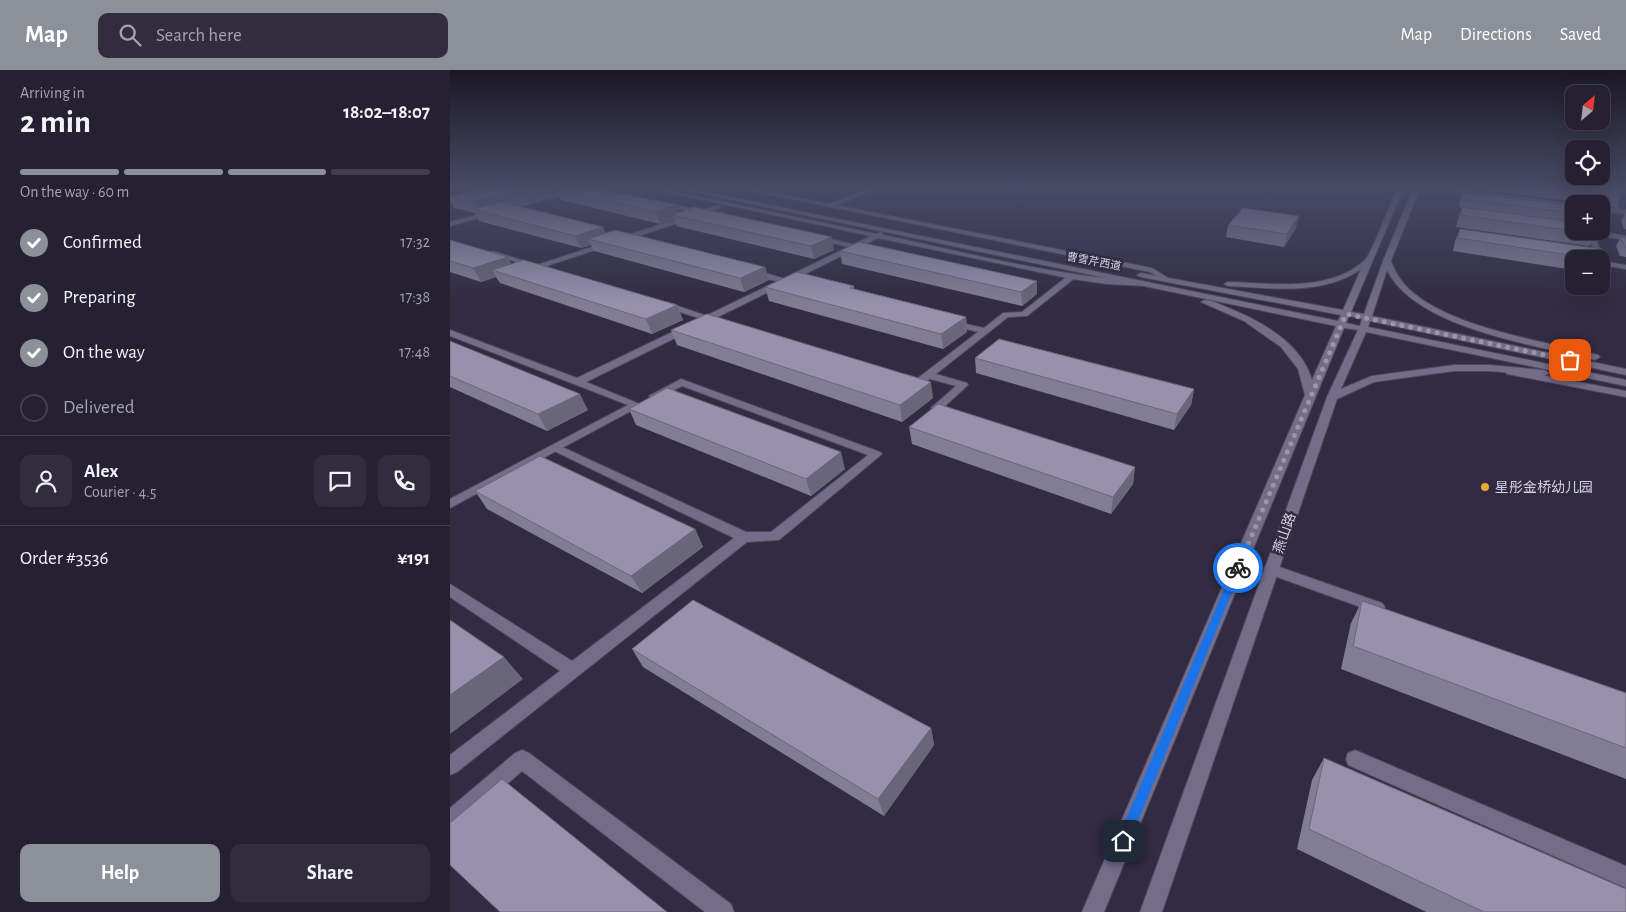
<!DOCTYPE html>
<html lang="en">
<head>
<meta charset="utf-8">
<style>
	body { margin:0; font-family:"Alegreya Sans","Noto Sans SC",sans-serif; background:#312d3e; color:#f1f3f6; height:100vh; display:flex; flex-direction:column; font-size:19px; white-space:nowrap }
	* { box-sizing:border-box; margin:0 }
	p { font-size:16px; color:#a3a3ac }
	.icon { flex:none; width:28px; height:28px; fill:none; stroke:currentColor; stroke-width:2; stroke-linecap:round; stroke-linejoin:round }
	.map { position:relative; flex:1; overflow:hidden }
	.details { display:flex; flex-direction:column; background:#252032; width:450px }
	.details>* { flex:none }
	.needle { width:32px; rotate:28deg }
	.buttons { position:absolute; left:1115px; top:15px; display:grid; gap:10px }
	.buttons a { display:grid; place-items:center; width:45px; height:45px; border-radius:10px; background:#252032; box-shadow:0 5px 20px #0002,0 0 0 1px #423e4d; font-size:25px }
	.pin { position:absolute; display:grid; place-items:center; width:42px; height:42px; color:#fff; margin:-21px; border-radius:10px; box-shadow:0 2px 8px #0006 }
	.courier { position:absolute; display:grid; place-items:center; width:50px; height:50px; margin:-25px; border:4px solid #1a73e8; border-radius:50%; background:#fff; color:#222; box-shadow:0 1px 6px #0007 }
	.head em { font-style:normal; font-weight:700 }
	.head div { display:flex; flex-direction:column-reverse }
	.head { display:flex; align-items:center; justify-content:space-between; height:85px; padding:0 20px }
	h1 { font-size:32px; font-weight:700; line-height:38px }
	.bar { display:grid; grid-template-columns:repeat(4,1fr); gap:8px 5px; align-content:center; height:60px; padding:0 20px }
	.bar i { height:6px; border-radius:4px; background:#423e4d }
	.bar .on { background:#8c9099 }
	.bar p { grid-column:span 4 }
	.line { display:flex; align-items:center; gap:12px; padding:0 20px; border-top:1px solid #423e4d }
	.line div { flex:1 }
	.round { display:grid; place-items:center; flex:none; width:52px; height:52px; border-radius:10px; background:#312d3e }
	ol { padding:0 20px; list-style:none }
	li { display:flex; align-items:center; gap:15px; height:55px }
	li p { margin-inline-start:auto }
	li .icon { padding:5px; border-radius:50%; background:#8c9099; color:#fff; stroke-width:4 }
	li:last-child { color:#a3a3ac }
	li i { width:28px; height:28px; border:2px solid #423e4d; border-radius:50% }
	.action { display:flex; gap:10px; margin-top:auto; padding:10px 20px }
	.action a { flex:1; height:58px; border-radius:10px; background:#8c9099; color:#fff; font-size:20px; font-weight:700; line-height:58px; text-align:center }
	.action a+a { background:#312d3e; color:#f1f3f6 }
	header { display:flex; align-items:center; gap:30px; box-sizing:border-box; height:70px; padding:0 25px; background:#8c9099; color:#fff }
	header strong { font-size:24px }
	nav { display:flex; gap:28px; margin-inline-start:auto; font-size:18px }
	.search { width:350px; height:45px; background:#312d3e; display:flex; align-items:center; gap:12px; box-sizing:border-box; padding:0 18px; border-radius:10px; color:#a3a3ac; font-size:19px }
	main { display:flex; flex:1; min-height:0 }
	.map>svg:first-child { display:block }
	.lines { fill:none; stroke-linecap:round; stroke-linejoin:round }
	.service-casing { stroke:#4d485d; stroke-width:2 }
	.minor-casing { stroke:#4d485d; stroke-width:2 }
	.secondary-casing { stroke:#4d485d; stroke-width:2 }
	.service { fill:#736d89; fill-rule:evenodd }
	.minor { fill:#736d89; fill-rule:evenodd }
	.secondary { fill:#736d89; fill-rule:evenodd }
	.wall { fill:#827d96 }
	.shaded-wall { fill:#6a667a }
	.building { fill:#9791ae; stroke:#6a667a }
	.route { fill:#1a73e8 }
	.done { stroke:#9b97aa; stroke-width:5; stroke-dasharray:0 9 }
	.poi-dot { fill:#eba93a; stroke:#312b43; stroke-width:2 }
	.labels { text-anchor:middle; stroke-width:5; stroke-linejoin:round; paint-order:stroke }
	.far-street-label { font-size:11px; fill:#d4d1e1; stroke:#312b43 }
	.poi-label { font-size:14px; fill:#d4d1e1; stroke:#312b43; text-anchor:start }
	.street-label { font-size:14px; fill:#d4d1e1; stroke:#312b43 }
</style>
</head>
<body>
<header>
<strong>Map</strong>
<div class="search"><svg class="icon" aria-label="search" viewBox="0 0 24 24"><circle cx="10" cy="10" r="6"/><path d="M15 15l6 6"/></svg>Search here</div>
<nav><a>Map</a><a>Directions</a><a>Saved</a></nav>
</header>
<main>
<section class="details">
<div class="head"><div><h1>2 min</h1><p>Arriving in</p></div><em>18:02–18:07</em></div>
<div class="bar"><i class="on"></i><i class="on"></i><i class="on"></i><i></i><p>On the way · 60 m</p></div>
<ol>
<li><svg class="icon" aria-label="check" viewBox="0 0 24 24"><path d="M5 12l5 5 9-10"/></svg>Confirmed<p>17:32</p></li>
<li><svg class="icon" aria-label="check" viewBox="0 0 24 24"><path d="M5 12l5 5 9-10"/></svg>Preparing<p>17:38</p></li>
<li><svg class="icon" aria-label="check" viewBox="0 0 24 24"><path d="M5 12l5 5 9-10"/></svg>On the way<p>17:48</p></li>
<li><i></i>Delivered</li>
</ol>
<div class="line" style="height:90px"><a class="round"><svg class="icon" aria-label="person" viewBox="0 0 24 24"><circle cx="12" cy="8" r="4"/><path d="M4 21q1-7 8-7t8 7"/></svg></a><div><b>Alex</b><p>Courier · 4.5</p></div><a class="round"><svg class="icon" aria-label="chat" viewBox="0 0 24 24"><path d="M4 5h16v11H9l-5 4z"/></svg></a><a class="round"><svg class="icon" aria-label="phone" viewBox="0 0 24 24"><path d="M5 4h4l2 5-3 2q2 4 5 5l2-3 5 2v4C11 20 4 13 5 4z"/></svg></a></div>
<div class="line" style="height:65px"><div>Order #3536</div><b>¥191</b></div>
<div class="action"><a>Help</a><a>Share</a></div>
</section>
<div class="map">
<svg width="1176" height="842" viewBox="0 0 1176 842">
	<rect width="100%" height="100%" fill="#312b43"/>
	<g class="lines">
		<g class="service-casing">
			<path id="service" d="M650,117H667L672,119L669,121Z
				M1156,117H1162L1171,142L1166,141Z
				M210,131L251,141L268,135L271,137L256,144L87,199L39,183L43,181L87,195L245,143L208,134Z
				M1132,161H1148L1176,166V170L1145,165L1153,189L1151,191V189H1145L1138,164Z
				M366,166L407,175L410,177L407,179L364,169V167Z
				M1151,191L1176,195V199L1151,195Z
				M1151,196L1155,198L1157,209H1151Z
				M299,200H305L352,214L345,216L299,204Z
				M619,205L626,207L577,246L558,247L486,304L517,313L518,315L494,337L500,341L499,343H491L481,338L506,316L480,309L470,315L452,308L457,305L468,308L528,262L497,254V250L534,258L553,243L572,242Z
				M210,232H216L272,251L265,253L210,236Z
				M231,309L430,382L432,384L329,470L297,472L7,702L0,705V685L110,601L0,527V514L122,591L284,468L102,380L100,378L102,376H110L296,462H321L418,385L232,316L208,328L204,329L199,326Z
				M72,680L79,683L281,834L284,842H255L72,701L7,758L0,761V738L65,683Z
				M905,680L1176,796V818L898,695L896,689L898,683Z"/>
		</g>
		<g class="minor-casing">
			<path id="minor" d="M130,117H140L0,156V152Z
				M193,117H204L426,164L431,162L434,165C521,184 609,207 699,212L703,214L699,216L657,214L622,209L428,168L136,312L192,335L0,438V429L178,335L0,266V260L127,308L421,166Z
				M283,117H295L379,134L423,117H431L386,135L702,198L718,208L714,210L700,202Z
				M975,117H992L1126,134H1124V137Z
				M1151,137L1176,140V144L1151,141Z
				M1060,299L1176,321V327L1057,304L1055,302Z
				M821,494L932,533L935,537L932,541L927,543L816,503L814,499L816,495Z"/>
		</g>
		<g class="secondary-casing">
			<path id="secondary" d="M220,117H231L888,251L891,245L691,207L687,205L691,203L893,240L911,199C873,226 822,218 778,216L774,214L778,212C822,213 879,223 915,190C922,183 942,130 948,117H954L901,242L914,244L933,191L964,117H970L941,191C944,199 948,207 954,214C992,257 1094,271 1148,285L1150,287L1145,290C1087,275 966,259 937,200L922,246L1176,299V305L920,251L918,257L1176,310V316L916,262L891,319L922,306L1004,295H1040L1094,300L1099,303L1094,306L1040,301H1004L924,312L887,329L712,842H690L877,327L908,260L894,258L654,842H632L855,325L848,299L831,277L794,251L751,232C757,227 769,234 776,237C809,250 851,272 862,310L886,256ZM899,246L912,249L910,256L896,253Z"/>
		</g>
		<use href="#service" class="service"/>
		<use href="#minor" class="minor"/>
		<use href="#secondary" class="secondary"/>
	</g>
	<path class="wall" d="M1011,117H1169L1168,119L1171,125L1165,137L1151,135V134H1142Z
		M106,119L228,142L384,180L364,189L226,156L224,149L210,154L111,130Z
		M1013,122L1124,136V152L1009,137L1010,129Z
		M102,124L61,135L153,157L155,163L315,197L319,210L294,222L144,181L141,175L131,178L29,151L25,143L4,138L0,130V126Z
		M1012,137L1124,152V161H1145L1146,164L1139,176L1006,157L1008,149Z
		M1175,143H1176V159H1174L1171,151Z
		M778,155L846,158L834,177L776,167Z
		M1010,159L1152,179L1155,190L1151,198V189H1124V200L1003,181L1005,171Z
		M1171,167L1176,168V187L1170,186L1166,176Z
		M0,170L58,187L61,194L227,235L233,250L202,264L50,213L46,207L31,212L0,202Z
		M390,181L587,224L572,236L392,194Z
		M404,216V219L516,247L517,262L493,279L319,231L315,217Z
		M221,260L483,328L452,352L227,275Z
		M0,271L138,340L97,361L0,317Z
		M525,288L744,319L741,335L724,360L526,303Z
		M179,339L395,399L361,426L186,355Z
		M459,357L685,397L683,414L661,444L462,374Z
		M25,421L245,459L253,477L192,523L37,439Z
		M912,531L1176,623V709L891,599L901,553Z
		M182,579L481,658L484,675L434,746L193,597Z
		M874,688L1176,842H976L847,779L862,710Z"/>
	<path class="shaded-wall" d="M80,117H99L102,124L33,142L25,140L21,132Z
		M226,135L230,146L222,145L224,149L210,154L206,142Z
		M849,146L846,158L834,177L837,164Z
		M153,157L158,169H138L141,175L131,178L125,166Z
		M382,167L384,180L364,189L361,176Z
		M58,187L64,200H42L46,207L31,212L23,198Z
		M315,197L319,210L294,222L290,208Z
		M587,211V224L572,236L571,222Z
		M227,235L233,250L202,264L196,249Z
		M516,247L517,262L493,279L491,264Z
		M481,312L483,328L452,352L450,335Z
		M744,319L741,335L724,360L727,344Z
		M130,324L138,340L97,361L88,344Z
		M391,382L395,399L361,426L356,409Z
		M685,397L683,414L661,444L663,427Z
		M245,459L253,477L192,523L181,506Z
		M54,587L73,609L0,664V625Z
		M481,658L484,675L434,746L428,729Z"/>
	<path class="building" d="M36,117H80L21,132L0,127V126Z
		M114,117H142L226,135L206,142L106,119Z
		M1100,117H1155L1168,118L1171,125Z
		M1013,122L1124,136V143L1012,129Z
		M51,132L153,157L125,166L23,139Z
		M244,137L382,167L361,176L222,145Z
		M1012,137L1124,152V161L1011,145Z
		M793,138L849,146L837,164L778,155Z
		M1010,159L1152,179L1155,190H1151V189H1145L1008,168Z
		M165,160L315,197L290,208L138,169Z
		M1129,161H1145L1146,164Z
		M1171,167L1176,168V177H1175Z
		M0,170L58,187L23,198L0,191Z
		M409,172L587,211L571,222L390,181Z
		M74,190L227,235L196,249L42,200Z
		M347,202L404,216L400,218L516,247L491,264L315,217Z
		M257,244L481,312L450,335L221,260Z
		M549,269L744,319L727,344L525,288Z
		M0,271L130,324L88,344L0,306Z
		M217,318L391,382L356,409L179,339Z
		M488,334L685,397L663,427L459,357Z
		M90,386L245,459L181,506L25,421Z
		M243,530L481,658L428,729L182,579Z
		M912,531L1176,623V678L903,576Z
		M0,550L54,587L0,625Z
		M874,688L1176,819V842H1034L859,759Z
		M52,709L217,842H50L0,795V753Z"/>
	<linearGradient id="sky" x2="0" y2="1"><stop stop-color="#1b1825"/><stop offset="0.5" stop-color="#484a66"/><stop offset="1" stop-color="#484a66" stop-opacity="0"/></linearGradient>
	<rect width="1176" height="235" fill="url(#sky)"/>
	<path class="route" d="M788,495L792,498L678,775L673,777L669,775L667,771L669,766L783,498Z"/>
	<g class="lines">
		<path class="done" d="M788,498L896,244L1120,290"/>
	</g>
	<circle class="poi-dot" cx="1035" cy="417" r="5"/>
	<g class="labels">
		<g class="far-street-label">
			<text transform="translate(644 191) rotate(11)" y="4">曹雪芹西道</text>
		</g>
		<g class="poi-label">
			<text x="1045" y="422">星彤金桥幼儿园</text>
		</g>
		<g class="street-label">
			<text transform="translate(834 463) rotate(-71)" y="5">燕山路</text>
		</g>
	</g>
</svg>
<div class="buttons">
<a><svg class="needle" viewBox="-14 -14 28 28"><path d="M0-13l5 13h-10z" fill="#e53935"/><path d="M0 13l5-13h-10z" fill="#a3a3ac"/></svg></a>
<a><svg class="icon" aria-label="locate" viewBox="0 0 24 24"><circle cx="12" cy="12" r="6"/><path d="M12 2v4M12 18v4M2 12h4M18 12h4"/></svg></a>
<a>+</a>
<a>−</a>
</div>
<div class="pin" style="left:1120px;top:290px;background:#ea580c"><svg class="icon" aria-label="bag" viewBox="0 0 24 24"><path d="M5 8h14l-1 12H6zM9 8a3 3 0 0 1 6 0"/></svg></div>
<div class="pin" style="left:673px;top:771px;background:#1f2937"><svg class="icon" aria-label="home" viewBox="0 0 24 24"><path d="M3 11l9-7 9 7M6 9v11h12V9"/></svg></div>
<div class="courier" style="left:788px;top:498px"><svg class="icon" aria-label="bike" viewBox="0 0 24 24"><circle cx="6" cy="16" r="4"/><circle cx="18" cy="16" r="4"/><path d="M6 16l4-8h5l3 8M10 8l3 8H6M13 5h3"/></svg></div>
</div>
</main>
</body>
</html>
